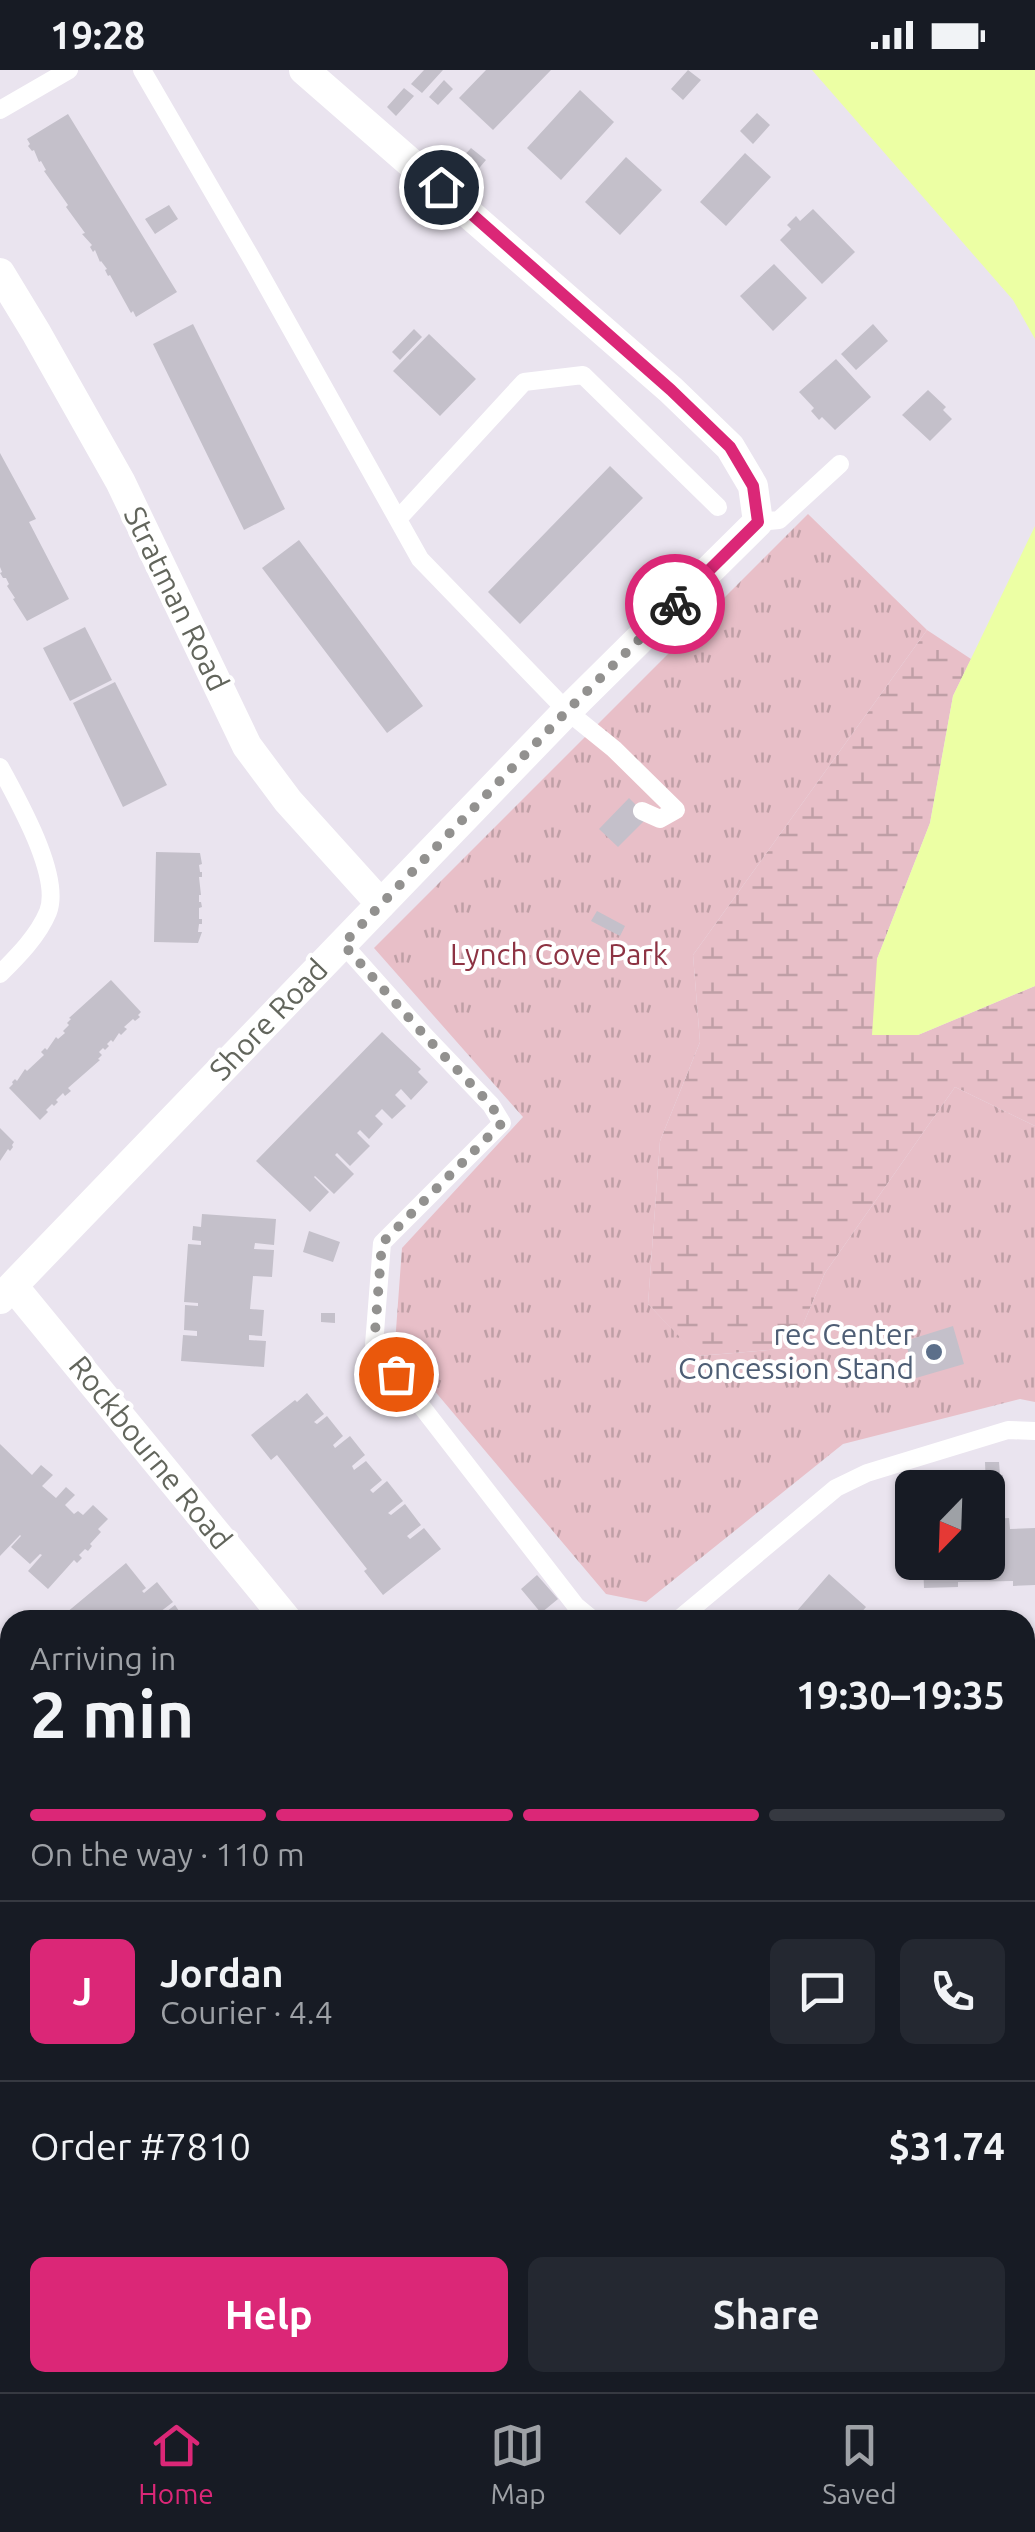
<!DOCTYPE html>
<html lang="en">
<head>
<meta charset="utf-8">
<style>
	body { margin:0; font-family:Ubuntu,sans-serif; background:#242831; color:#f1f3f6; height:100vh; display:flex; flex-direction:column; font-size:38px; white-space:nowrap }
	* { box-sizing:border-box; margin:0 }
	p { font-size:32px; color:#9ea1a6 }
	.icon { flex:none; width:55px; height:55px; fill:none; stroke:currentColor; stroke-width:2; stroke-linecap:round; stroke-linejoin:round }
	.map { position:relative; flex:1; overflow:hidden }
	.details { position:absolute; left:0px; top:1540px; width:1035px; height:782px; display:flex; flex-direction:column; background:#171b24; border-radius:30px 30px 0 0; box-shadow:0 2px 8px #0004 }
	.details>* { flex:none }
	.needle { width:65px; rotate:203deg }
	.buttons { position:absolute; left:895px; top:1400px; display:grid; gap:20px }
	.buttons a { display:grid; place-items:center; width:110px; height:110px; border-radius:15px; background:#171b24; box-shadow:0 2px 8px #0004; font-size:50px }
	.pin { position:absolute; display:grid; place-items:center; width:85px; height:85px; color:#fff; margin:-42px; border:5px solid #fff; border-radius:50%; box-shadow:0 2px 10px #0007 }
	.courier { position:absolute; display:grid; place-items:center; width:100px; height:100px; margin:-50px; border:8px solid #db2777; border-radius:50%; background:#fff; color:#222; box-shadow:0 2px 12px #0007 }
	.summary em { font-style:normal; font-weight:700 }
	.summary div { display:flex; flex-direction:column-reverse }
	.summary { display:flex; align-items:center; justify-content:space-between; height:170px; padding:0 30px }
	h1 { font-size:65px; font-weight:700; line-height:75px }
	.bar { display:grid; grid-template-columns:repeat(4,1fr); gap:15px 10px; align-content:center; height:120px; padding:0 30px }
	.bar i { height:12px; border-radius:8px; background:#363941 }
	.bar .active { background:#db2777 }
	.bar p { grid-column:span 4 }
	.line { display:flex; align-items:center; gap:25px; padding:0 30px; border-top:2px solid #363941 }
	.line div { flex:1 }
	.round { display:grid; place-items:center; flex:none; width:105px; height:105px; border-radius:15px; background:#242831 }
	.cta { display:flex; gap:20px; margin-top:auto; padding:20px 30px }
	.cta a { flex:1; height:115px; border-radius:15px; background:#db2777; color:#fff; font-size:40px; font-weight:700; line-height:115px; text-align:center }
	.cta a+a { background:#242831; color:#f1f3f6 }
	.status { display:flex; justify-content:space-between; align-items:center; height:70px; padding:0 50px; background:#171b24; direction:ltr }
	.status svg { height:28px; fill:currentColor }
	.menu { display:flex; justify-content:space-around; align-items:center; height:140px; border-top:2px solid #363941; background:#171b24; font-size:28px; color:#9ea1a6 }
	.menu a { display:grid; justify-items:center; gap:5px }
	.menu .active { color:#db2777 }
	.map>svg:first-child { display:block }
	.wetland { fill:url(#wetland-marsh) }
	.park { fill:url(#park-tufts) }
	.water { fill:#ecffa4 }
	.building { fill:#c4c0ca }
	.lines { fill:none; stroke-linecap:round; stroke-linejoin:round }
	.lane { stroke:#fff; stroke-width:18 }
	.street { stroke:#fff; stroke-width:30 }
	.done { stroke:#92918f; stroke-width:10; stroke-dasharray:0 18 }
	.route { stroke:#db2777; stroke-width:12 }
	.service-dot { fill:#5c6f8a; stroke:#fff; stroke-width:4 }
	.labels { text-anchor:middle; stroke-width:8; stroke-linejoin:round; paint-order:stroke }
	.street-label { font-size:30px; fill:#62655c; stroke:#fff }
	.park-label { font-size:30px; fill:#8d3343; stroke:#fff }
	.service-label { font-size:30px; fill:#4e5e75; stroke:#fff; text-anchor:end }
</style>
</head>
<body>
<div class="status"><b>19:28</b><svg viewBox="0 0 49 12"><path d="M0 12V9h3v3zM5 12V6h3v6zM10 12V3h3v9zM15 12V0h3v12zM26 1h20v11H26zM47 4h2v5h-2z"/></svg></div>
<div class="map">
<svg width="1035" height="2322" viewBox="0 0 1035 2322">
	<defs>
		<pattern id="wetland-marsh" width="20" height="14" patternUnits="userSpaceOnUse" patternTransform="scale(2.5)"><rect width="20" height="14" fill="#e8bfc8"/><path d="M1 5h8M5 5V1M11 12h8M15 12V8" fill="none" stroke="#bf9fa6"/></pattern>
		<pattern id="park-tufts" width="24" height="20" patternUnits="userSpaceOnUse" patternTransform="scale(2.5)"><rect width="24" height="20" fill="#e8bfc8"/><path d="M3 7l-1-3M5 7V3M7 7l1-3M15 17l-1-3M17 17v-4M19 17l1-3" fill="none" stroke="#bf9fa6"/></pattern>
	</defs>
	<rect width="100%" height="100%" fill="#eae4ef"/>
	<path class="wetland" d="M927,560L971,589L953,626L930,753L877,889L918,965L1035,916V1056L955,1017L825,1203L793,1278L697,1286L648,1234L660,1071L700,972L693,885Z"/>
	<path class="park" d="M808,444L927,560L693,885L700,972L660,1071L648,1234L698,1286L793,1278L825,1203L955,1017L1035,1056V1332L1020,1329L843,1374L646,1532L606,1524L395,1274L402,1178L523,1047L374,878Z"/>
	<path class="water" d="M812,0H1035V269L1013,230Z
		M1035,456V916L918,965H872L877,889L930,753L953,626Z"/>
	<path class="building" d="M424,0H443L422,23L411,14Z
		M486,0H551L493,60L459,28Z
		M688,0L701,10L683,30L671,19Z
		M444,10L453,19L438,35L429,27Z
		M404,18L414,26L396,46L387,37Z
		M580,20L614,52L561,110L527,78Z
		M757,43L770,55L753,74L740,61Z
		M68,44L177,222L136,247L133,241L131,243L110,205L108,206L105,200L107,199L101,191L100,192L95,180L93,182L90,177L92,175L82,164L85,163L66,137L68,135L44,101L46,100L41,91L39,92L34,80L32,81L28,76L30,74L27,69Z
		M471,78L486,90L469,110L454,97Z
		M745,83L771,107L726,156L700,132Z
		M626,87L662,120L620,165L585,132Z
		M169,135L178,149L155,164L145,149Z
		M813,139L855,182L822,214L780,170L791,159L787,155L796,146L800,151Z
		M774,194L807,228L773,261L740,226Z
		M193,254L285,439L244,460L153,274Z
		M873,254L888,271L856,300L841,284Z
		M414,259L422,267L400,290L392,282Z
		M429,264L476,309L440,346L393,301Z
		M836,289L871,327L835,360L822,347L819,350L811,341L814,338L799,322Z
		M928,320L946,337L943,340L952,349L930,371L902,345Z
		M0,383L36,449L29,452L69,529L27,551L13,529L15,528L7,516L9,514L6,508H3L0,503L2,502L0,497Z
		M610,396L643,428L520,554L488,522Z
		M299,470L423,636L387,663L262,498Z
		M85,557L112,610L70,631L43,578Z
		M115,612L167,715L123,737L73,633Z
		M629,728L648,747L618,777L599,759Z
		M156,782L200,783L202,794L199,795L200,802H202V807H199L201,825H199V832H201L202,837L199,838V849H202V854H199L198,862H202L198,873L154,872Z
		M597,841L625,856L620,866L591,851Z
		M111,910L141,942L138,945L140,947L135,951L133,949L124,957L127,959L121,965L119,963L113,972L111,970L107,974L109,976L105,980L103,978L99,982L102,985L98,989L100,990L68,1018L71,1021L65,1026L63,1023L56,1030L58,1032L54,1036L52,1034L46,1040L48,1042L40,1050L9,1018L13,1014L12,1012L15,1009L17,1011L25,999L27,1001L44,985L41,982L45,978L47,980L56,967L58,969L65,963L63,961L69,955L67,953L71,949L69,948Z
		M382,962L421,999L418,1002L428,1012L411,1030L401,1019L395,1025L406,1036L392,1049L382,1039L375,1046L383,1054L369,1069L360,1060L357,1063L370,1076L350,1096L337,1083L335,1085L354,1104L334,1124L315,1106L314,1107L329,1122L310,1142L256,1091Z
		M0,1058L14,1072L12,1075L13,1077L10,1081L8,1079L0,1091Z
		M202,1144L276,1149L274,1175L255,1173L254,1179L274,1180L272,1207L253,1206L250,1239L264,1240L262,1266L249,1265V1270L266,1271L264,1297L181,1291L183,1265L197,1266V1261L184,1260L185,1235L198,1236V1233L184,1232L188,1174L201,1175V1171L192,1170L193,1156L201,1157Z
		M309,1161L340,1172L333,1192L303,1182Z
		M321,1243H335V1253L321,1252Z
		M953,1256L964,1294L916,1308L905,1271Z
		M307,1323L324,1344L314,1352L317,1354L327,1346L343,1366L333,1375L335,1378L350,1366L365,1385L352,1396L354,1400L366,1391L382,1410L370,1420L373,1423L387,1411L403,1431L388,1443L391,1445L405,1434L421,1455L407,1466L410,1469L424,1458L441,1479L383,1525L364,1501L367,1499L277,1385L271,1390L251,1365L295,1330L297,1332Z
		M0,1374L32,1405L41,1395L53,1405L42,1416L56,1428L66,1417L75,1425L65,1435L74,1444L78,1441L83,1445L93,1435L108,1449L98,1459L101,1462L90,1474L92,1476L88,1481L85,1479L79,1485L82,1488L77,1493L74,1490L48,1519L28,1501L42,1485L40,1484L30,1494L11,1477L21,1466L20,1465L0,1486Z
		M985,1392H999L1000,1405H1003L1000,1418H986Z
		M1009,1448L1010,1459L1035,1458V1515L1013,1516V1511L958,1512V1517L924,1518L923,1492H988V1449Z
		M126,1493L146,1518L142,1521L144,1523L157,1512L173,1532L160,1542L162,1545L175,1535L185,1550H72L66,1543Z
		M829,1504L866,1537L855,1550H769L778,1540L789,1550Z
		M537,1505L558,1529L541,1543L521,1519Z
		M6,1609L10,1617L0,1626V1614Z
		M0,2070L10,2081V2180L8,2182L0,2173Z
		M10,2235V2255L0,2243Z
		M88,2312H182L170,2322H123L122,2320L96,2322Z
		M418,2312H501L509,2322H426Z
		M718,2312H812L826,2322H711Z"/>
	<g class="lines">
		<path class="lane" d="M142,0L253,191L420,489L567,641L614,679L676,740L660,749L642,741
			M0,40L69,0
			M398,449L524,312L583,305L718,437
			M758,452L779,450L840,394
			M0,697C17,729 62,806 48,842C38,866 18,886 0,904
			M343,874L425,966L491,1035L502,1053L382,1173L374,1275L576,1536L593,1550
			M678,1550L836,1418L867,1403L1008,1360L1035,1361
			M0,1578L10,1591
			M1025,2003L1035,2008
			M1025,2184L1035,2170
			M606,2312L616,2322
			M0,2317L4,2322
			M927,2322L934,2312"/>
		<path class="street" d="M0,203L37,264L120,411L247,676L288,731L381,834
			M13,1216L287,1550
			M0,1229L567,641L758,452L753,416L730,377L671,320L304,0
			M1025,1701L1035,1703
			M0,1952L10,1963
			M304,2312L312,2322
			M970,2312L984,2322"/>
	</g>
	<g class="lines">
		<path class="done" d="M396,1304L374,1275L382,1173L502,1053L491,1035L425,966L343,874L567,641L675,534"/>
		<path class="route" d="M441,117L671,320L730,377L753,416L758,452L675,534"/>
	</g>
	<circle class="service-dot" cx="934" cy="1282" r="10"/>
	<g class="labels">
		<g class="street-label">
			<text transform="translate(176 529) rotate(64)" y="10">Stratman Road</text>
			<text transform="translate(269 950) rotate(-46)" y="10">Shore Road</text>
			<text transform="translate(150 1383) rotate(51)" y="10">Rockbourne Road</text>
		</g>
		<g class="park-label">
			<text x="559" y="895">Lynch Cove Park</text>
		</g>
		<g class="service-label">
			<text x="914" y="1275">rec Center<tspan x="914" dy="34">Concession Stand</tspan></text>
		</g>
	</g>
</svg>
<div class="buttons">
<a><svg class="needle" viewBox="-14 -14 28 28"><path d="M0-13l5 13h-10z" fill="#e53935"/><path d="M0 13l5-13h-10z" fill="#9ea1a6"/></svg></a>
</div>
<div class="pin" style="left:396px;top:1304px;background:#ea580c"><svg class="icon" aria-label="bag" viewBox="0 0 24 24"><path d="M5 8h14l-1 12H6zM9 8a3 3 0 0 1 6 0"/></svg></div>
<div class="pin" style="left:441px;top:117px;background:#1f2937"><svg class="icon" aria-label="home" viewBox="0 0 24 24"><path d="M3 11l9-7 9 7M6 9v11h12V9"/></svg></div>
<div class="courier" style="left:675px;top:534px"><svg class="icon" aria-label="bike" viewBox="0 0 24 24"><circle cx="6" cy="16" r="4"/><circle cx="18" cy="16" r="4"/><path d="M6 16l4-8h5l3 8M10 8l3 8H6M13 5h3"/></svg></div>
<section class="details">
<div class="summary"><div><h1>2 min</h1><p>Arriving in</p></div><em>19:30–19:35</em></div>
<div class="bar"><i class="active"></i><i class="active"></i><i class="active"></i><i></i><p>On the way · 110 m</p></div>
<div class="line" style="height:180px"><b class="round" style="background:#db2777;color:#fff">J</b><div><b>Jordan</b><p>Courier · 4.4</p></div><a class="round"><svg class="icon" aria-label="chat" viewBox="0 0 24 24"><path d="M4 5h16v11H9l-5 4z"/></svg></a><a class="round"><svg class="icon" aria-label="phone" viewBox="0 0 24 24"><path d="M5 4h4l2 5-3 2q2 4 5 5l2-3 5 2v4C11 20 4 13 5 4z"/></svg></a></div>
<div class="line" style="height:130px"><div>Order #7810</div><b>$31.74</b></div>
<div class="cta"><a>Help</a><a>Share</a></div>
</section>
</div>
<nav class="menu">
<a class="active"><svg class="icon" aria-label="home" viewBox="0 0 24 24"><path d="M3 11l9-7 9 7M6 9v11h12V9"/></svg>Home</a>
<a><svg class="icon" aria-label="map" viewBox="0 0 24 24"><path d="M3 6l6-2 6 2 6-2v14l-6 2-6-2-6 2zM9 4v14M15 6v14"/></svg>Map</a>
<a><svg class="icon" aria-label="saved" viewBox="0 0 24 24"><path d="M7 4h10v16l-5-4-5 4z"/></svg>Saved</a>
</nav>
</body>
</html>
